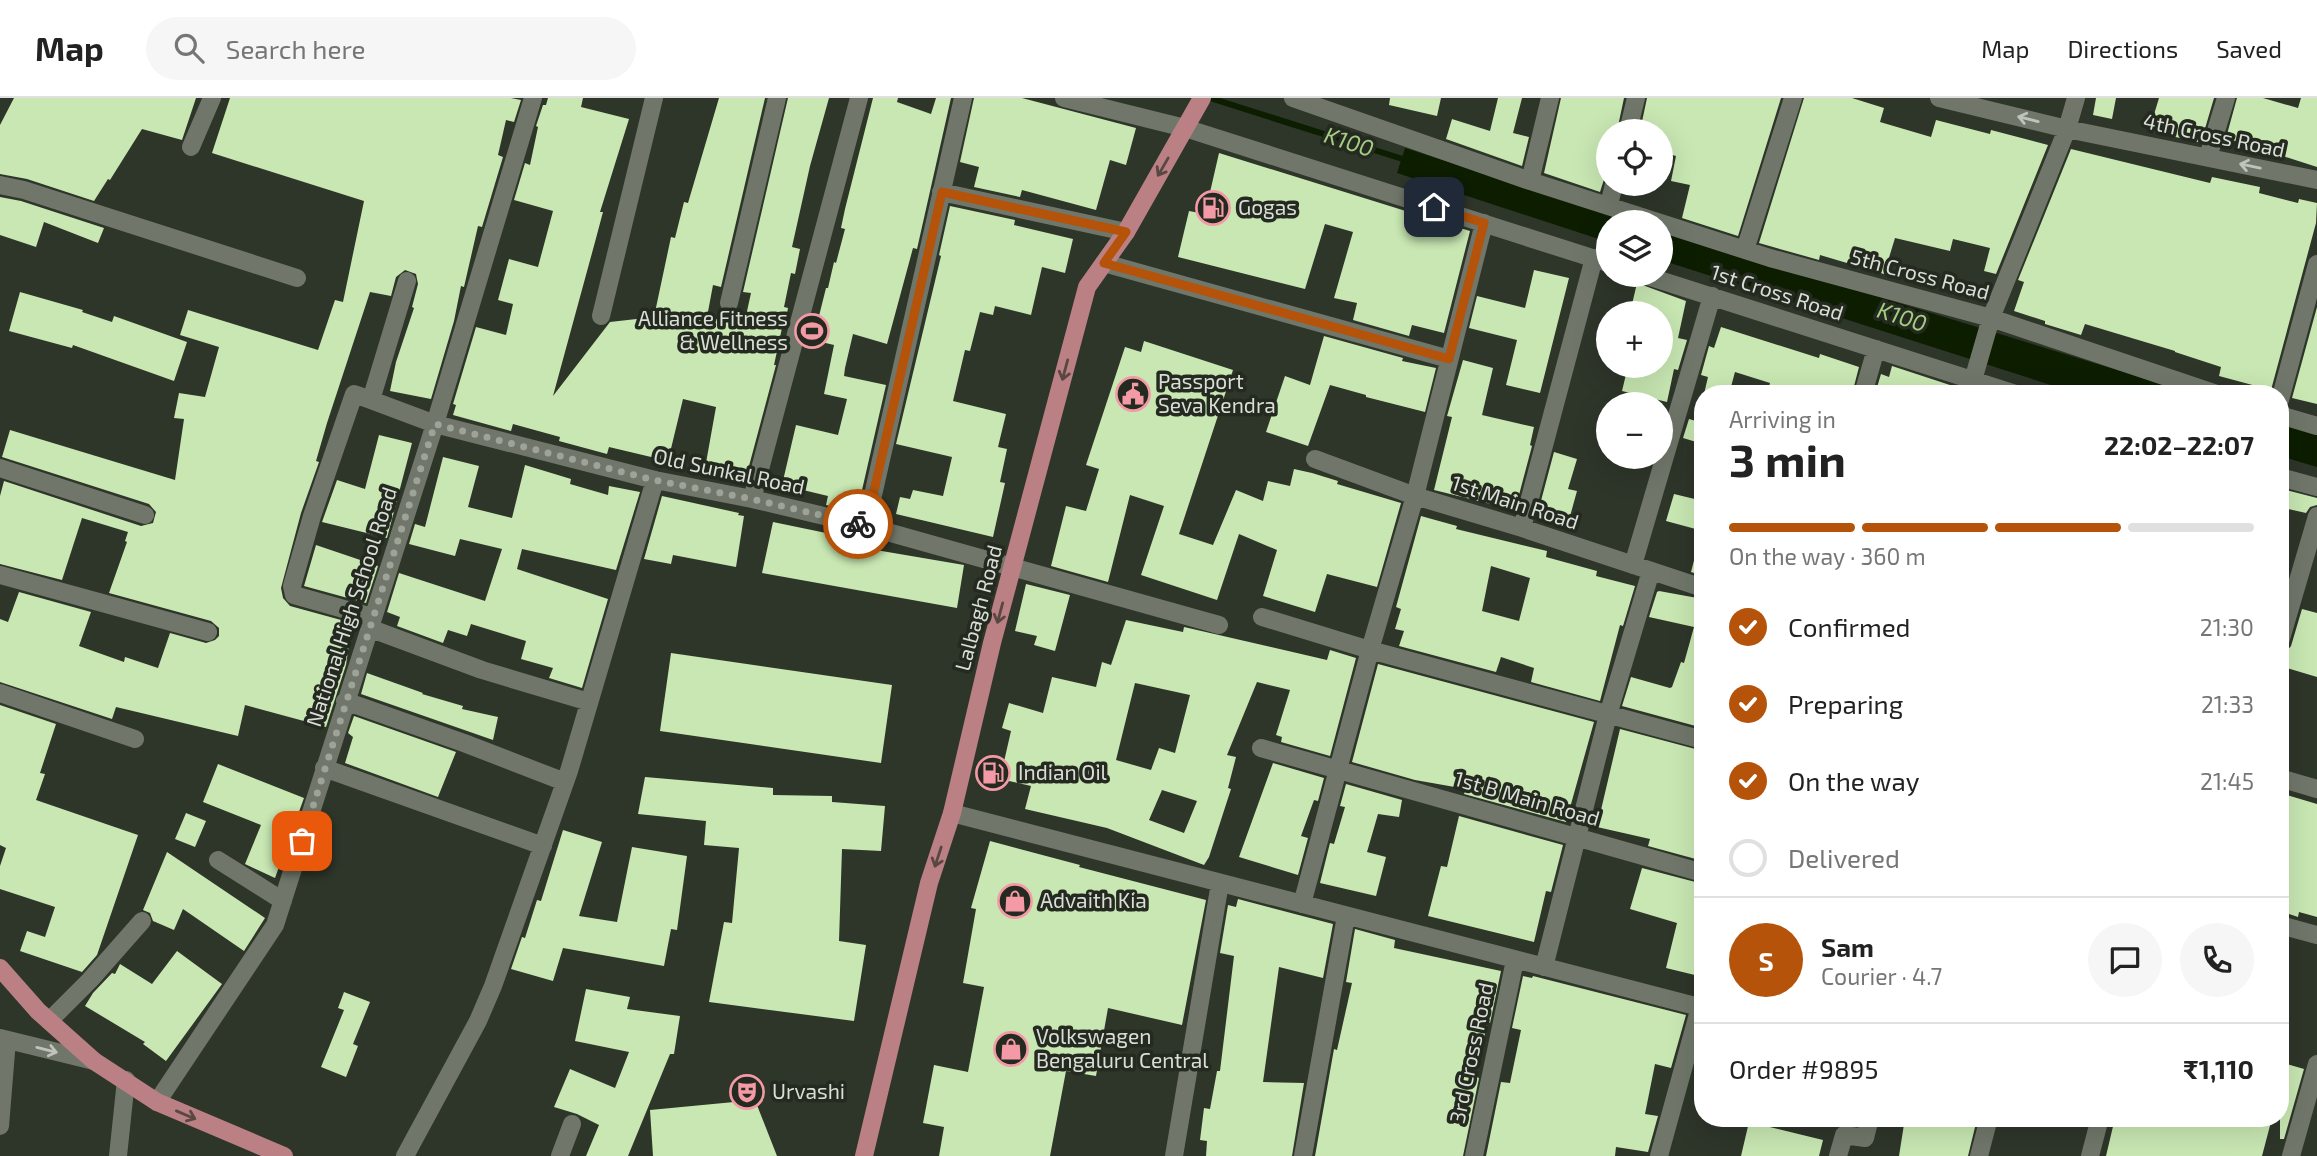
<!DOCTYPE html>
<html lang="en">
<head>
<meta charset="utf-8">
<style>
	body { margin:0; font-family:"Exo 2",sans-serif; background:#f6f6f6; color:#222; height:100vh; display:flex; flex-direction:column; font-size:26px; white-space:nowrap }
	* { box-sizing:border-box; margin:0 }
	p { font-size:23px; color:#767676 }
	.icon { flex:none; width:38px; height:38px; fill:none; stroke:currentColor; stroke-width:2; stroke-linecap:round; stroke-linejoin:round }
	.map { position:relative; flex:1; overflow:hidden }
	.details { position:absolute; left:1694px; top:287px; width:595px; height:742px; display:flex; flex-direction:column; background:#fff; border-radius:28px; box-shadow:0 7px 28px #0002 }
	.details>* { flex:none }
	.controls { position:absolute; left:1596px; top:21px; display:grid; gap:14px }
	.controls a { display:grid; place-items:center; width:77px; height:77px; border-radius:50%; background:#fff; box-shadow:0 7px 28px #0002; font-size:35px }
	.pin { position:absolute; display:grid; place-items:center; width:60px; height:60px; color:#fff; margin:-30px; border-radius:14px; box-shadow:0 4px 10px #0006 }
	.courier { position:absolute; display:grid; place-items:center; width:70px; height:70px; margin:-35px; border:5px solid #b45309; border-radius:50%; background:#fff; color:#222; box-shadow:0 2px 9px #0007 }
	.overview em { font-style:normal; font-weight:700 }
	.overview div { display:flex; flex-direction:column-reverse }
	.overview { display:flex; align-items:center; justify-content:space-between; height:119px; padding:0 35px }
	h1 { font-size:46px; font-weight:700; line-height:52px }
	.bar { display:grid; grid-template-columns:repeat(4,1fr); gap:10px 7px; align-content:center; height:84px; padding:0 35px }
	.bar i { height:9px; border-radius:5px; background:#e0e0e0 }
	.bar .selected { background:#b45309 }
	.bar p { grid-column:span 4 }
	.line { display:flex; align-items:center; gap:18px; padding:0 35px; border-top:2px solid #e0e0e0 }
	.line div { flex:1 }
	.round { display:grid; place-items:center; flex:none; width:74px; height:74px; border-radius:37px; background:#f6f6f6 }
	ol { padding:0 35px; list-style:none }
	li { display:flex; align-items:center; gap:21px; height:77px }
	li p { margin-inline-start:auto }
	li .icon { padding:7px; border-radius:50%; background:#b45309; color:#fff; stroke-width:4 }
	li:last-child { color:#767676 }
	li i { width:38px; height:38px; border:4px solid #e0e0e0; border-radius:50% }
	header { display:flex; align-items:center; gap:42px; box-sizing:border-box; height:98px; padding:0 35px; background:#fff; border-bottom:2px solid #e0e0e0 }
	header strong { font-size:33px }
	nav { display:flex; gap:38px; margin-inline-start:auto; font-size:24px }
	.search { width:490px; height:63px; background:#f6f6f6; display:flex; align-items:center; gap:18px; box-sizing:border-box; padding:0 24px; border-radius:38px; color:#767676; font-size:26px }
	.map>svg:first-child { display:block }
	.water { fill:#0c1d00 }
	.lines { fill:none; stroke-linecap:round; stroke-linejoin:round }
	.stream { stroke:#0c1d00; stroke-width:6 }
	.building { fill:#c8e7b2; fill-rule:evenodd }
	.minor { stroke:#70776a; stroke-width:18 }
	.major { stroke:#bb8084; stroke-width:18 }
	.oneway { stroke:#bfc4bb }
	.oneway2 { stroke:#594842 }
	.done { stroke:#9da399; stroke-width:7; stroke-dasharray:0 12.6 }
	.route { stroke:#b45309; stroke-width:9 }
	.labels { text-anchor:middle; stroke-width:7; stroke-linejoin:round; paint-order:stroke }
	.street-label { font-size:21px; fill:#d9ded6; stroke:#242a1f }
	.poi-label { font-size:21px; fill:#d9ded6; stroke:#242a1f; text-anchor:start }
	.water-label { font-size:23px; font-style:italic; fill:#a4cd83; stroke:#242a1f }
</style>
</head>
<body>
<header>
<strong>Map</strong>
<div class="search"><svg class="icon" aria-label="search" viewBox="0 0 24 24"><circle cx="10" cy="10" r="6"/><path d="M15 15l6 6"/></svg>Search here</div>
<nav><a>Map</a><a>Directions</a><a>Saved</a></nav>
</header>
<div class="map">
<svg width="2317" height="1058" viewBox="0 0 2317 1058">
	<rect width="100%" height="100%" fill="#2e3529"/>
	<path class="water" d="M1405,50L1635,124H1608V144L1397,75Z
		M1661,132L2195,296H2079L1661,162Z
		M2280,322L2317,334V369L2280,358Z"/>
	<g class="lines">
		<path class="stream" d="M1210,0L1409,63"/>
	</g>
	<path class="building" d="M14,0H196L182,42L142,31L110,82L108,81L94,103L27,81L0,76V27Z
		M230,0H511L521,2L514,24L506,22L498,57L503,59L482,129L478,128L464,189L461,188L454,223L431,301L390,293L396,264L414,210L412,209L418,186L416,176L405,172L396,179L391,198L370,194L327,325L316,363L319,364L301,415L281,490L283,500L290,508L352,525L346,567L326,629L245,607L238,638L116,609L112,621L0,584V521L8,524L19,494L91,514L79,548L124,564L125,559L158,570L170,535L206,545L215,542L219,538V530L211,523L109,495L127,444L125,443L128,434L82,420L62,482L0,466V398L4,383L141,428L153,425L156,414L149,406L2,359L10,332L175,382L184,321L174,320L179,295L205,299L219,249L180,237L188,212L318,252L335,202L343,204L364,103L212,55Z
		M548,0H583L581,9L629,21L600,114H603L595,144L553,298L610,224L654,219L671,139L675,140L684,104L688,105L719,0H765L721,189L713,187L707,219L744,227L751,195L743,194L788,0H829L810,68L792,149L800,151L795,176L791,175L784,209L788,210L784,231L782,230L774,267H776L745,383L704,376L716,309L683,301L668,363L609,349L607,356L559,343L560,339L513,326L511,333L453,317L456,307L453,306L476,229L506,237L513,206L498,202L509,161L538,169L553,113L514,102L525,65L530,67L538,29L536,28L543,7H546Z
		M873,0H898L897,4L931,16L936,0H951L917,151L913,150L887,246L853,236L845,270L844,278L886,287L857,414L826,407L828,398L782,387L796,327L838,337L847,301L824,296L834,247L813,242L826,190H828L834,164L836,165L845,131L841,130L845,111Z
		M974,0H1022L1136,30L1126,67L1110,62L1096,112L1022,92L1020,99L974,89L979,69L960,64Z
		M1390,0H1441L1437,18L1389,7Z
		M1498,0H1522L1513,35L1529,39L1522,68L1446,41L1452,21L1490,33Z
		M1561,0H1624L1617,33H1608V69L1600,94L1544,75Z
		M1647,0H1781L1738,138L1682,120L1690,87L1671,83L1676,58L1661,54V33H1640Z
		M1804,0H1852L1884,10L1880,24L1931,39L1936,22L1990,36L1991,32L2048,47L1996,176L1984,173L1990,150L1953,141L1950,153L1895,140L1884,176L1820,157L1819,162L1759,145Z
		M2096,0H2116L2112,21L2093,17Z
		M2159,0H2214L2204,34L2201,33L2198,44L2149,33Z
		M2237,0H2263L2298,10L2301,0H2317V69L2226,40Z
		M2071,51L2210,85L2212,79L2260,89L2259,95L2298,105L2299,101L2317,105L2316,125L2271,292L2219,278L2221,269L2175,254V253L2085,226L2081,237L2045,226V223L2014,213L2024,184L2018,182Z
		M1219,55L1470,133L1444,235L1412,227L1409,238L1353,222L1357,205L1334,200L1353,134L1325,126L1305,191L1178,159L1189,113L1205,116Z
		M0,99L21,103L104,130L98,145L44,124L36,149L0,137Z
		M950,108L1015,122L1014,127L1073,141L1065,175L1042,169L1031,217L995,208L993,217L980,214L970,253L965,252L953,303L1006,316L998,349L1007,351L1000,384L1005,385L993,439L896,416L900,399L910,401L913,392L943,398L952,359L896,346L941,158L939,157Z
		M1534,172L1569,180L1540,295L1506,287L1517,242L1469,230L1477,198L1525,210Z
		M1637,185L1686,203L1678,240L1687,242L1678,272L1674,271L1667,304L1622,293L1628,268H1661V215H1630Z
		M20,194L83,212L82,214L112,224L114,218L187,244L174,283L73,247L72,250L9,233Z
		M2317,209V306L2292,300Z
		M1721,229L1819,260L1820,256L1859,269L1852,296H1767L1770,285L1735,274L1729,296H1704L1708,279L1701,277L1709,248L1714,250Z
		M1324,238L1403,260L1402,263L1436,270L1425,314L1366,299V297L1330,287L1308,348L1266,334L1285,278L1310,287Z
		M1144,243L1233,272L1179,436L1213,447L1236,392L1263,403L1268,383L1290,388L1294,371L1312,375L1338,383L1337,386L1401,405L1377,489L1327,476L1315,514L1263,498L1277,452L1239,436L1217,502L1141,477L1164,408L1130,397L1108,484L1051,468L1066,408L1086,413L1099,371L1086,367L1125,249L1141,254Z
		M1463,262L1493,270L1482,317L1534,329L1530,347L1532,348L1515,412L1434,392L1452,319L1447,318Z
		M1892,268L1953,288L1951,296H1875L1881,276L1889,279Z
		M1689,321L1703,325V346L1683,340Z
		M379,337L412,345L387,440L322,424L337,382L365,391Z
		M1554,354L1577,361L1568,391L1577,393L1569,422L1538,414Z
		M443,359L479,368L468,409L512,420L525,367L571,381L570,386L608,397L609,388L640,394L616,472L522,451L517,471L608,501L582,590L549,580L553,570L521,561L526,543L471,526L467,538L448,532L443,545L397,528L400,519L387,514L399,475L485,503L502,451L460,441L455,458L409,446L415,426L425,429Z
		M2282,391L2317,400V407L2310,409L2306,415L2280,409Z
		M1674,396L1703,403V433L1666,423Z
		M662,398L739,415L738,417L744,418L736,469L673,457L671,466L644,461Z
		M1421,418L1457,428L1456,431L1547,453L1546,459L1597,473L1596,478L1635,488L1623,528L1620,527L1600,603L1531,584L1534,570L1501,559L1496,574L1399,548L1404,533L1395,531L1401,511L1396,509ZM1491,468L1530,480L1519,523L1482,513Z
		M773,424L831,436L829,444L964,467L957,510L762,475Z
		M316,447L378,468L366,505L304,488Z
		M1696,455H1703V478L1691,474Z
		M1026,486L1070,497L1055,553L1034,547L1037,538L1015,533Z
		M1659,493L1703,501V630L1622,608L1631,579L1670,590L1672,589L1681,564L1684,565L1694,529L1649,519L1657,494Z
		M2302,511L2317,515V579L2280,568V555L2287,553L2291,548Z
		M1126,522L1183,534L1184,529L1327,562L1330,552L1356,560L1330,658L1281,644L1282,639L1276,637L1290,592L1257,584L1227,657L1236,659L1228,690L1231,691L1209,759L1204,767L1107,730L1025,711L1031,688L1000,681L1011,633L1002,630L1009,605L1043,615L1052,579L1096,589L1102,564L1111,567ZM1135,585L1190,597L1175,655L1159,650L1151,672L1116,662ZM1162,692L1197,703L1184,735L1149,722Z
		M671,555L892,587L881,665L660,633Z
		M1378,566L1594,624L1566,724L1464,696L1466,691L1415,682L1352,664Z
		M367,575L423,595L422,596L463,608L462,611L498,619L493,642L361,596Z
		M0,607L56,626L40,675L45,676L36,702L138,737L97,857L82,874L20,853L27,833L45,839L55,809L0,791V768L6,750L0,747Z
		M354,618L456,654L438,699L345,665L353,639L348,635Z
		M1620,631L1703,653V673L1697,706L1703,707V763L1648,748L1650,741L1597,729Z
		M1273,665L1324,680L1318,703L1314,702L1301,738L1308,740L1298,777L1239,759Z
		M218,666L304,700L275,780L245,766L261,727L203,704Z
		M645,679L773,690V697L832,698V704L885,708L881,753L842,751L839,843L866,847L854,923L709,904L724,824L732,825L739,750L704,747L706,723L638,716Z
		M1346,686L1402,702L1399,719L1378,716L1367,754L1386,759L1376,798L1320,785L1330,745L1334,746L1345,709L1340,708Z
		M2280,695L2317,706V819L2299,814L2298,819L2280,813Z
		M186,715L206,723L195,749L175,741Z
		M1459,718L1563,747L1551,794L1546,793L1534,844L1428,818L1441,768L1447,769Z
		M563,732L602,744L579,818L617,824L632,749L687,758L677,832L671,831L664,868L563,850L553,883L511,871L522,839L525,840L537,802L541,803Z
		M990,743L1080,767L1079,769L1206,802L1182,927L1108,910L1096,978L1066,973L1050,1058H939L944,1029L923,1025L934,967L968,974L984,889L963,885L976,811L971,810Z
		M167,754L265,820L244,853L183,811L174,832L153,823L150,815L143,812Z
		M1642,770L1703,786V879L1666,870L1677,825L1630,811Z
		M1238,801L1333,826L1323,880L1279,869L1263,984L1304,985L1292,1058H1206L1207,1043L1200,1042L1204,1010L1210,1011L1217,973H1220L1234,858L1220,855L1228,807L1236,809Z
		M1355,831L1395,842L1394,850L1501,873L1490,925L1488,924L1474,978L1479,980L1463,1058H1315L1334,951L1337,952L1352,885L1346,884Z
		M177,853L222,886L166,963L143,946L145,944L85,908L93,895L112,875L115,876L120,866L152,886Z
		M1523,878L1532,880L1533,878L1686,917L1671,970L1655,966L1645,1016L1658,1018L1648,1054L1616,1049L1615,1058H1486L1501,984L1510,985L1521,932L1512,930Z
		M586,891L630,899L627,911L680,918L674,956H670L628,1058H586L599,1027L577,1016L554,1009L570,971L615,990L629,954L575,943Z
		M344,894L370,904L353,946L358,948L346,979L321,969L344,912L338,910Z
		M1703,942V978L1694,975Z
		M2280,964L2304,971L2284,1041H2280Z
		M755,1002L777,1058H653L650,1012Z
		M1905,1020H1951L1976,1025L1968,1058H1899Z
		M2115,1020H2272L2262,1058H2106Z
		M1749,1024L1823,1042L1819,1058H1741Z"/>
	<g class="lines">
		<path class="minor" d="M1064,0L1185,30L1608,165
			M1293,0L1530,83L1770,160L1991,220L2217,296
			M1939,0L2067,31L2317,82
			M1628,33L1636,0
			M191,49L212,0
			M2208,59L2226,0
			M1530,83L1550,0
			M0,87L24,92L297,180
			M941,94L1126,134
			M1609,107L1614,86
			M1745,152L1793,0
			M1104,165L1449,261
			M1644,177L2016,296
			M407,183L371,302L435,326L655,382L752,401L866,428L1219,527
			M729,205L777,0
			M601,218L654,0
			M1863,296L1876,251
			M1969,296L1991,220L2067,31L2076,0
			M371,302L354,296L312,418L292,488L294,497L372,519
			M2280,302L2317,166
			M2280,317L2317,328
			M1315,361L1415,398L1522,430L1703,490
			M0,370L145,417
			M2280,379L2317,389
			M752,401L859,0
			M866,428L963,0
			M1522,430L1594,160
			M1633,467L1712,198
			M0,477L208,534
			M1262,519L1370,552L1703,642
			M369,530L482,572L589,604
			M2280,544L2317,418
			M0,595L135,641
			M345,603L464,645L565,684
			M1261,650L1703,775
			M324,670L543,748
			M2280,680L2317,691
			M952,715L1703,910
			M218,762L283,803
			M1302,806L1370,552L1415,398L1484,125
			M2280,827L2317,837
			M1544,869L1608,617L1651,473
			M49,923L90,882L142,823
			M0,940L94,963
			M157,1004L275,827L435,326L533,0
			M0,1028L7,942
			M118,1058L126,982
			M405,1058L478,923L493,888L569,673L655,382
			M560,1058L572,1026
			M1174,1058L1220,785
			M1303,1058L1346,818
			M1474,1058L1515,862
			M1659,1058L1700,909
			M1838,1058L1844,1037L1865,1040L1870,1020
			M1979,1058L1989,1020
			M2090,1058L2100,1020
			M2291,1058L2317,966"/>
		<path class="major" d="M0,870L38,913L94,963L157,1004L284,1058
			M864,1058L929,785L952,715L992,545L1087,189L1126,134L1202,0"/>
	</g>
	<defs><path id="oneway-shaft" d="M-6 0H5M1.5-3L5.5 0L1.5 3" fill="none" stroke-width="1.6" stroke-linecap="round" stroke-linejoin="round" transform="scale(1.75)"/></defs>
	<g class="oneway">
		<use href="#oneway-shaft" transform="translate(2028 21) rotate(-166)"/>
		<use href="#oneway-shaft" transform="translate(2250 68) rotate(-168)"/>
		<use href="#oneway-shaft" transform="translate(47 952) rotate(14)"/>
	</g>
	<g class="oneway2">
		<use href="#oneway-shaft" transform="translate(1163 69) rotate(120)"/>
		<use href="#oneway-shaft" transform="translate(1065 272) rotate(105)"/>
		<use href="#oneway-shaft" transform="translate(1000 515) rotate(105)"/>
		<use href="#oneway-shaft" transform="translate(938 759) rotate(108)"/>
		<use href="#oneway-shaft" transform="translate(186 1017) rotate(23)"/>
	</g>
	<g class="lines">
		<path class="done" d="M302,743L435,326L654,382L752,401L858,426"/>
		<path class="route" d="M858,426L866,428L942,94L1126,134L1104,165L1449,261L1484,125L1434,109"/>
	</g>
	<defs>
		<g id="fuel-ring" transform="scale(1.75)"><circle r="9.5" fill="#242a1f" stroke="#f49aa6" stroke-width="1.5"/><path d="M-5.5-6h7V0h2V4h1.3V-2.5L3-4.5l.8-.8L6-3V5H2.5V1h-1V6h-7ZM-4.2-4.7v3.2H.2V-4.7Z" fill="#f49aa6"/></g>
		<g id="stadium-ring" transform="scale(1.75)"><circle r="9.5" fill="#242a1f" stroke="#f49aa6" stroke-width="1.5"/><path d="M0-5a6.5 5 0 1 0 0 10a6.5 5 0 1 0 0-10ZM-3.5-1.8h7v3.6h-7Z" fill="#f49aa6"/></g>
		<g id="civic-ring" transform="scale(1.75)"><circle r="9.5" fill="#242a1f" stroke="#f49aa6" stroke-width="1.5"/><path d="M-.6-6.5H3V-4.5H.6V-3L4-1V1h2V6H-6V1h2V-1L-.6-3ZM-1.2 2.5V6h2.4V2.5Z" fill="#f49aa6"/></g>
		<g id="shop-ring" transform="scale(1.75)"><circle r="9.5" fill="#242a1f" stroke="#f49aa6" stroke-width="1.5"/><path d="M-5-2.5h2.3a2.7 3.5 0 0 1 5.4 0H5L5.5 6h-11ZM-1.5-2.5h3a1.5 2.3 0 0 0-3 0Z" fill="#f49aa6"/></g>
		<g id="theatre-ring" transform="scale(1.75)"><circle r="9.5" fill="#242a1f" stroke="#f49aa6" stroke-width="1.5"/><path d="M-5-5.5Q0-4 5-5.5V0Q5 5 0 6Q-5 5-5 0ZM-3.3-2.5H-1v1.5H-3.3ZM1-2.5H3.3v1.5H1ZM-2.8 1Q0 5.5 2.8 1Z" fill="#f49aa6"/></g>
	</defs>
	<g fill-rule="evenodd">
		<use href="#fuel-ring" x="1213" y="110"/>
		<use href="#stadium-ring" x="812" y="233"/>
		<use href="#civic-ring" x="1133" y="296"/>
		<use href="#fuel-ring" x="993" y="675"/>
		<use href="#shop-ring" x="1015" y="803"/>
		<use href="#shop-ring" x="1011" y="951"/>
		<use href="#theatre-ring" x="747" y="994"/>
	</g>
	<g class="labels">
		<g class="street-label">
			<text transform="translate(2214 38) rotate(12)" y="7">4th Cross Road</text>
			<text transform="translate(1920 177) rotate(15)" y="7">5th Cross Road</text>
			<text transform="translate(1777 195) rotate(18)" y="7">1st Cross Road</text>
			<text transform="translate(729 374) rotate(12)" y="7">Old Sunkal Road</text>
			<text transform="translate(1515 405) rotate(18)" y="7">1st Main Road</text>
			<text transform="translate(352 509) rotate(-72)" y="7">National High School Road</text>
			<text transform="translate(979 510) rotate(-75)" y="7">Lalbagh Road</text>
			<text transform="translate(1527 701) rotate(16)" y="7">1st B Main Road</text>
			<text transform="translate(1472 955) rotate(-78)" y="7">3rd Cross Road</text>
		</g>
		<g class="poi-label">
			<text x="1238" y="117">Gogas</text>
			<text x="788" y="228" text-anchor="end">Alliance Fitness<tspan x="788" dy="24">&amp; Wellness</tspan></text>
			<text x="1158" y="291">Passport<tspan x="1158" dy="24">Seva Kendra</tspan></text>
			<text x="1018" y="682">Indian Oil</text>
			<text x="1040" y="810">Advaith Kia</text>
			<text x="1036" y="946">Volkswagen<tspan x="1036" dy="24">Bengaluru Central</tspan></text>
			<text x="772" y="1001">Urvashi</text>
		</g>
		<g class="water-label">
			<text transform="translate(1349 44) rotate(18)" y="8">K100</text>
			<text transform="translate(1902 219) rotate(18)" y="8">K100</text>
		</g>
	</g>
</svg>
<div class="controls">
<a><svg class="icon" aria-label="locate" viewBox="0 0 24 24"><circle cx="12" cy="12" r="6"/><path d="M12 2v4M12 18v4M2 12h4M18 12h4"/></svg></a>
<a><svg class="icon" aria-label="layers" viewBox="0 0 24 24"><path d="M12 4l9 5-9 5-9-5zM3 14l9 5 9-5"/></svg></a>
<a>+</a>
<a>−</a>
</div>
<div class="pin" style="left:302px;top:743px;background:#ea580c"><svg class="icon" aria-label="bag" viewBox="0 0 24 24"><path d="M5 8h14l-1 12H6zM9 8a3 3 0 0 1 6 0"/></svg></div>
<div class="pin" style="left:1434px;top:109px;background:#1f2937"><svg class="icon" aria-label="home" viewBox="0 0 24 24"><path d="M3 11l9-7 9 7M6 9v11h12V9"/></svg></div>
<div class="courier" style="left:858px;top:426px"><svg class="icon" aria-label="bike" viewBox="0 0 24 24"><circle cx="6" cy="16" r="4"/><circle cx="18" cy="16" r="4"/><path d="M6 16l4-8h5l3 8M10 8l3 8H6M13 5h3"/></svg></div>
<section class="details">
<div class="overview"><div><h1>3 min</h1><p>Arriving in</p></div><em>22:02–22:07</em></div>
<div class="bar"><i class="selected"></i><i class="selected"></i><i class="selected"></i><i></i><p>On the way · 360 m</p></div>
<ol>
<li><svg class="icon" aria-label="check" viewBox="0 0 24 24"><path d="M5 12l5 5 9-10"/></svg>Confirmed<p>21:30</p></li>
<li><svg class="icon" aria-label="check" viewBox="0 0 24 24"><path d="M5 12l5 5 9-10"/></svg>Preparing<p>21:33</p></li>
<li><svg class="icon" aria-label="check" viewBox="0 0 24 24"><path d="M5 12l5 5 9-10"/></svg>On the way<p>21:45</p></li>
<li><i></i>Delivered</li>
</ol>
<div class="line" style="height:126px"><b class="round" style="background:#b45309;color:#fff">S</b><div><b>Sam</b><p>Courier · 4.7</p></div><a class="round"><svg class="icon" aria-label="chat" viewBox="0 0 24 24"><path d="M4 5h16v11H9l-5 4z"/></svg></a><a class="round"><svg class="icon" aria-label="phone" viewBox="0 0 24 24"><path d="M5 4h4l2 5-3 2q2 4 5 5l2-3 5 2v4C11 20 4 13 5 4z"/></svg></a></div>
<div class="line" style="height:91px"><div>Order #9895</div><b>₹1,110</b></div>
</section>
</div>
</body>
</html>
